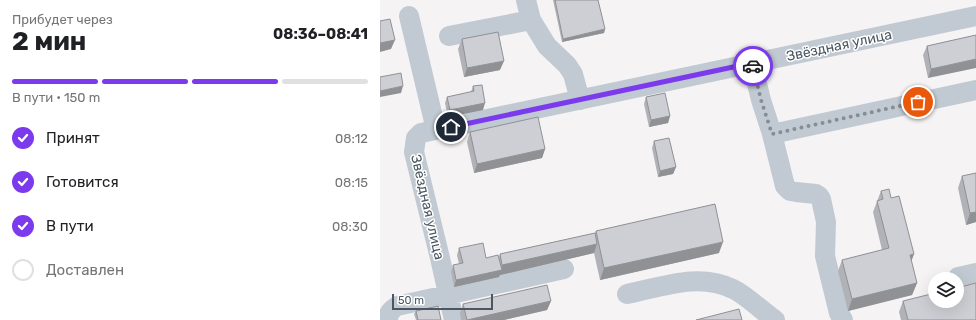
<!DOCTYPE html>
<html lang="ru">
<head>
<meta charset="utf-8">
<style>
	body { margin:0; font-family:Rubik,sans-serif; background:#f6f6f6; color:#202124; height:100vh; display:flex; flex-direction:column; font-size:15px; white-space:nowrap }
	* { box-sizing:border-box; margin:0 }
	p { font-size:13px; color:#757577 }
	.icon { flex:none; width:22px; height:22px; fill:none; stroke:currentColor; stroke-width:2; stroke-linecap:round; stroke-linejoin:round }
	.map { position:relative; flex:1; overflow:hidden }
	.panel { display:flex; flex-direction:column; background:#fff; width:380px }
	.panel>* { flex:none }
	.fabs { position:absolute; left:548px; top:272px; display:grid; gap:8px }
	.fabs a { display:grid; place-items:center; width:36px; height:36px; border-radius:50%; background:#fff; box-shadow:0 4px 16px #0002; font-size:20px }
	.scale { position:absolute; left:12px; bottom:10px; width:101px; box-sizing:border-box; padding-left:4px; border:2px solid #4a5661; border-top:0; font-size:11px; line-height:14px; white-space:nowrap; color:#4a5661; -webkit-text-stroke:3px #fff; paint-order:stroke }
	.pin { position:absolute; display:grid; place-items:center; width:34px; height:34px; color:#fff; margin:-17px; border:2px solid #fff; border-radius:50%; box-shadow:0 1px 4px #0007 }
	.courier { position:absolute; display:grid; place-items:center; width:40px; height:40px; margin:-20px; border:3px solid #7c3aed; border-radius:50%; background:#fff; color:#222; box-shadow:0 1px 5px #0007 }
	.overview em { font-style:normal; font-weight:700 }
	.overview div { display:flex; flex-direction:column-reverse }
	.overview { display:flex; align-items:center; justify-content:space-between; height:68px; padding:0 12px }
	h1 { font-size:26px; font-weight:700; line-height:30px }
	.bar { display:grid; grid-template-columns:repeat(4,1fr); gap:6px 4px; align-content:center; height:48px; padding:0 12px }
	.bar i { height:5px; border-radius:3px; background:#e0e0e0 }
	.bar .on { background:#7c3aed }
	.bar p { grid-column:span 4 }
	ol { padding:0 12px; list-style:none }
	li { display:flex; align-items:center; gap:12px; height:44px }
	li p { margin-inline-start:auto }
	li .icon { padding:4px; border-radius:50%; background:#7c3aed; color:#fff; stroke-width:4 }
	li:last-child { color:#757577 }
	li i { width:22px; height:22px; border:2px solid #e0e0e0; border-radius:50% }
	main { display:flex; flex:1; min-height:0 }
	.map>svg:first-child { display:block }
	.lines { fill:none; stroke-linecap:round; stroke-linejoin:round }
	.minor { stroke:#c1cad2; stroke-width:20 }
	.wall { fill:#b0b2b7 }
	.shaded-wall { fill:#909195 }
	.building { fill:#cdcfd5; stroke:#909195 }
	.done { stroke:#868d94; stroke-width:4; stroke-dasharray:0 7.2 }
	.route { stroke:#7c3aed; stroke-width:5 }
	.labels { text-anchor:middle; stroke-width:3; stroke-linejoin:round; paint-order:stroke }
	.street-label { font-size:14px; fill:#4a5661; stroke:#fff }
</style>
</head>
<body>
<main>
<section class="panel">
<div class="overview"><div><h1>2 мин</h1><p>Прибудет через</p></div><em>08:36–08:41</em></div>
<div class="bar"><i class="on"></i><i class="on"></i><i class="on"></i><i></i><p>В пути · 150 m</p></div>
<ol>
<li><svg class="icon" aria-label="check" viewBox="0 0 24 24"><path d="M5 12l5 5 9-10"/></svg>Принят<p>08:12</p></li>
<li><svg class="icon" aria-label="check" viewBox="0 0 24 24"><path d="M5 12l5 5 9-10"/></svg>Готовится<p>08:15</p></li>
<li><svg class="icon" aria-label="check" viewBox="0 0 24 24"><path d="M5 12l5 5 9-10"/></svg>В пути<p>08:30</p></li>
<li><i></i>Доставлен</li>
</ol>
</section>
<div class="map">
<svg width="596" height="320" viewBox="0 0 596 320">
	<rect width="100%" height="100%" fill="#f5f3f3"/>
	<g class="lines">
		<path class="minor" d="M29,16L56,130
			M151,20L167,46L187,65L193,74L200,100
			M69,36L151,20L146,0
			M372,63L381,100L392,134L405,186L410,191L416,192L436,194L439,196L441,199L446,222L445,256L459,313L463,320
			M392,134L596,90
			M578,277L596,273
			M247,294C282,287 319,272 353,289C366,295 382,311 395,320
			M8,320C8,313 11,310 17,306L184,269
			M74,320L60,258L34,152L36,138L41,133L596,16"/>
	</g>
	<path class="wall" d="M173,0H218L225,29L224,33L182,42Z
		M596,35L548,78L543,55L547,46Z
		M82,39L120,70L84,77L78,49Z
		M93,86L103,110L68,117L65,103L67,97L91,92Z
		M266,97L290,116L288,123L269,127L264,104Z
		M90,132L165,149L162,158L94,173L87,142Z
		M274,141L296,167L293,174L278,177L272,148Z
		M582,176L596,222L586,225L578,188Z
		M501,191L511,198L534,254L531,261L537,283L532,295L468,311L458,271L462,260L502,250L493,212Z
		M216,231L339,253L220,280L214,253L120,275L119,277L74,287L71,272L73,265L79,264L77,255L79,248L106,258L119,257L120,254L215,233Z
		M171,301L167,310L124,320H81L80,313L83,304Z
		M523,301L596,320H521L519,312Z
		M36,311L61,320H36L34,314Z"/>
	<path class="shaded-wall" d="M225,29L224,33L182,42L183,39Z
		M15,40L11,49L0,52V43Z
		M596,59V68L548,78L551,69Z
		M124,61L120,70L84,77L87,68Z
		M23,86L21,93L0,97V91Z
		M105,103L103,110L68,117L70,110Z
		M290,116L288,123L269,127L271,120Z
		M165,149L162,158L94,173L97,164Z
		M296,167L293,174L278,177L280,171Z
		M596,212V222L586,225L590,213Z
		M343,242L339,253L220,280L224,268Z
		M217,244L214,253L120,275L119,277L74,287L76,280L120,270L122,265Z
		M534,254L530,265V255Z
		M537,283L532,295L468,311L472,299Z
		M171,301L167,310L124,320H87Z"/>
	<path class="building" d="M175,0H218L225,29L183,39Z
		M10,19L15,40L0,43V21Z
		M118,32L124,61L87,68L82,39Z
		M596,35V59L551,69L547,46Z
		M21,73L23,86L0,91V77Z
		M102,85L105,103L70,110L67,97L94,91L93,86Z
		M285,93L290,116L271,120L266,97Z
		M158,117L165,149L97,164L90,132Z
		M289,138L296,167L280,171L274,141Z
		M596,173V212L590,213L582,176Z
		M509,189L511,198L519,196L534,254L530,255L537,283L472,299L462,260L509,248L497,201L503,199L501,191Z
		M335,204L343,242L224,268L216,231Z
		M215,233L217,244L122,265L120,254Z
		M103,243L106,258L118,255L122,270L76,280L73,265L83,263L79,248Z
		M596,283V320H528L523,301L555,293V301H577V288Z
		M167,285L171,301L87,320L83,304Z
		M58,306L61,320H38L36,311Z
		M359,309L362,320H316Z"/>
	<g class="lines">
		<path class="done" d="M373,66L381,100L392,134L538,102"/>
		<path class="route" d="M71,127L372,63L373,66"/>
	</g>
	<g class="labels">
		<g class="street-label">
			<text transform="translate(459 45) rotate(-12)" y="5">Звёздная улица</text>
			<text transform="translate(48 207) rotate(77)" y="5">Звёздная улица</text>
		</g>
	</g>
</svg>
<div class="fabs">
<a><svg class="icon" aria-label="layers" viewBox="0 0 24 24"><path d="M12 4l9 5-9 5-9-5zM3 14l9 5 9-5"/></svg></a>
</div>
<div class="scale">50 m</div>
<div class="pin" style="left:538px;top:102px;background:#ea580c"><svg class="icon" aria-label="bag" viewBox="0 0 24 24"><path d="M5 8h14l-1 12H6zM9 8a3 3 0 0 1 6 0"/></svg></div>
<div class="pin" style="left:71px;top:127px;background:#1f2937"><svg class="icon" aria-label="home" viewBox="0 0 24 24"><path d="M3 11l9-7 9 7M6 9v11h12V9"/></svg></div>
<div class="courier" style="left:373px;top:66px"><svg class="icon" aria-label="car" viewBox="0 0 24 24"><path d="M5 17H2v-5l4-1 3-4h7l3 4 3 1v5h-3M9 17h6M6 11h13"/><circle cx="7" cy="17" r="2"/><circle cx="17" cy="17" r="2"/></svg></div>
</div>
</main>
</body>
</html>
